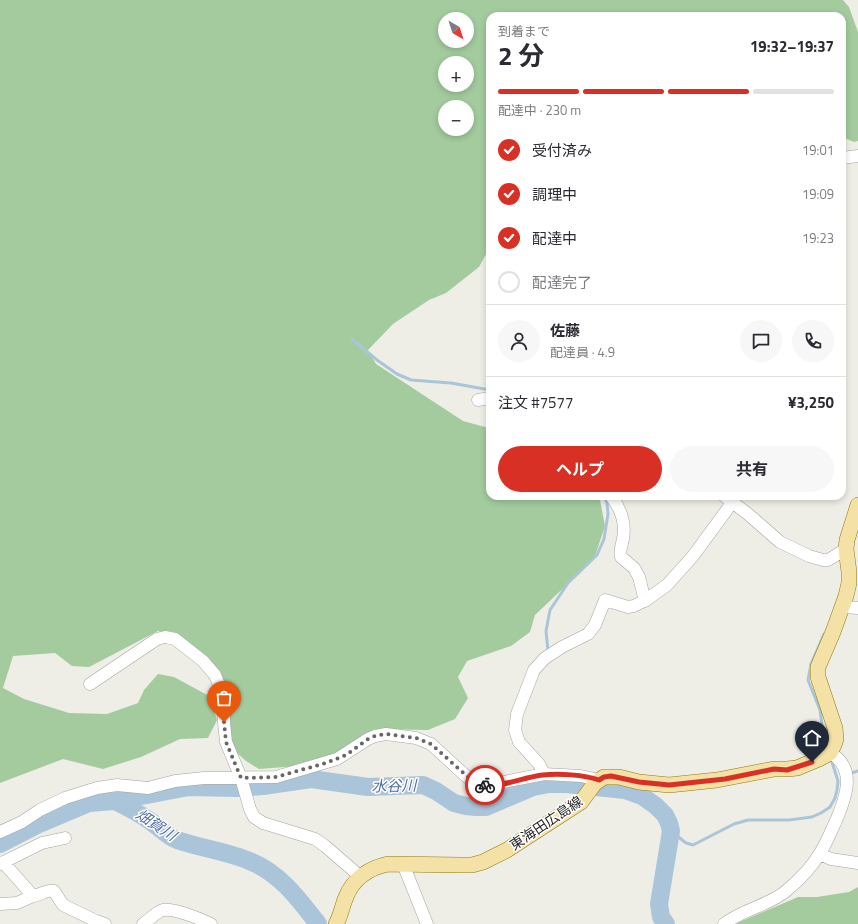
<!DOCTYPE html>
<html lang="ja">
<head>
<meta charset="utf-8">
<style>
	body { margin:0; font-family:"Titillium Web","Noto Sans JP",sans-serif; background:#f7f7f7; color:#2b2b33; height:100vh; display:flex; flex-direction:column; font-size:15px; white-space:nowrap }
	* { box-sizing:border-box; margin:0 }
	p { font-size:13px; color:#7c7c81 }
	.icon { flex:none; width:22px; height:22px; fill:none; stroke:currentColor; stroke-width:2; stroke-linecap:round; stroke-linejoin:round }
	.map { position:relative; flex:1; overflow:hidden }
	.drawer { position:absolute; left:486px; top:12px; width:360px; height:488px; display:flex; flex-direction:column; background:#fff; border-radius:12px; box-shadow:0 2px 6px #0003 }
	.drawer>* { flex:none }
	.needle { width:26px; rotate:141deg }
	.buttons { position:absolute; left:438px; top:12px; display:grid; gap:8px }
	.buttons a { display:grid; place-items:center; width:36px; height:36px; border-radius:50%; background:#fff; box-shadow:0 2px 6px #0003; font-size:20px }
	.pin { position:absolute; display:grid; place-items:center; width:34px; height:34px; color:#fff; margin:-41px -17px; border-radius:50% 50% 50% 0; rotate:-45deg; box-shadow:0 0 4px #0007 }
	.pin .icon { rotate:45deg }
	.courier { position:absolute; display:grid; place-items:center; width:40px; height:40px; margin:-20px; border:3px solid #d93025; border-radius:50%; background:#fff; color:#222; box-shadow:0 1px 5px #0007 }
	.summary em { font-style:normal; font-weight:700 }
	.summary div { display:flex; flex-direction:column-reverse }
	.summary { display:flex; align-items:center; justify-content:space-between; height:68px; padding:0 12px }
	h1 { font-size:26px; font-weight:700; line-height:30px }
	.bar { display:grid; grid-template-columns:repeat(4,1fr); gap:6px 4px; align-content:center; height:48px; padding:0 12px }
	.bar i { height:5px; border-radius:3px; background:#e1e1e2 }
	.bar .on { background:#d93025 }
	.bar p { grid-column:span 4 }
	.line { display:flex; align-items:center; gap:10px; padding:0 12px; border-top:1px solid #e1e1e2 }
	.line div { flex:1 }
	.round { display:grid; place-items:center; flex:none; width:42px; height:42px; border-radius:21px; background:#f7f7f7 }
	ol { padding:0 12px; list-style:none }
	li { display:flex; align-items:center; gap:12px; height:44px }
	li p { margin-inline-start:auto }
	li .icon { padding:4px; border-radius:50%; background:#d93025; color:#fff; stroke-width:4 }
	li:last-child { color:#7c7c81 }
	li i { width:22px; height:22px; border:2px solid #e1e1e2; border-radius:50% }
	.primary-button { display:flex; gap:8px; margin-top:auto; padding:8px 12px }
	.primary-button a { flex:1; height:46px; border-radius:24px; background:#d93025; color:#fff; font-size:16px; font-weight:700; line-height:46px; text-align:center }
	.primary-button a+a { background:#f7f7f7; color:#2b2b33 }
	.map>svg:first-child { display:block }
	.forest { fill:#a3cb9e; fill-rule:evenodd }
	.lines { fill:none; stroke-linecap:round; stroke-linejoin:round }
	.stream { stroke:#aac5d9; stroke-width:3 }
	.river { stroke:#aac5d9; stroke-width:18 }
	.minor-casing { stroke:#a3a3a3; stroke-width:13 }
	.major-casing { stroke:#8e7b0c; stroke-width:16 }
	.minor { stroke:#fff; stroke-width:12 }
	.major { stroke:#f4e1a5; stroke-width:15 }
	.done { stroke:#686765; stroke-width:4; stroke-dasharray:0 7.2 }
	.route { stroke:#d93025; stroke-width:5 }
	.labels { text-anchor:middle; stroke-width:3; stroke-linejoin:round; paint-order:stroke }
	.street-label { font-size:14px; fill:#1f1f1f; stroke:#fff }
	.water-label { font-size:15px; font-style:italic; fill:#536da7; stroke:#fff }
</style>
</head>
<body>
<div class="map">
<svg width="858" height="924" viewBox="0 0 858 924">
	<rect width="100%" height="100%" fill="#efeee6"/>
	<path class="forest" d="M0,0H843L849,7L858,32V141L854,142L842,137V16H490V247L479,267L446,293L429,300L393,324L368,350L376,364L463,421L485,427H490V496H597L600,500L605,526L594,559L535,615L530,632L511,646L467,661L458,677L468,698L455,719L428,730L375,729L346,748L336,758L297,766L259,769L246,761L235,751L230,738V715L225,683L208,658L203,655L178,636L158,631L89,667L72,666L55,653L13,656L3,688L24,699L69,713L107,714L138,703L144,690L158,674L174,677L209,696L217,720L208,738L180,739L141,757L103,769L63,759L0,783ZM445,19H467V41H445ZM445,63H467V85H445ZM445,107H467V129H445Z
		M858,887V924H735L798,897H817L849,892Z"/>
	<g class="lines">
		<path class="stream" d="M352,339L377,360L397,374L411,380L451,383L490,390
			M824,634L811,664L808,680L820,710L824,739L827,748
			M548,651L546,631L550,610L568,583L597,555L604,539L608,514L607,503L604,496
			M848,774L858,771
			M552,777L557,784
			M671,831L686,843L693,845L734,824L748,820H789L812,817L821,813L830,807L835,798L837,790L838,781L831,759"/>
		<path class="river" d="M115,801C127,807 139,813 150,821C158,826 167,836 177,840C200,848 225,851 247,860C279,872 298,898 318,924
			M0,844L37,825L89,803L115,801L189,787L237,788L263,786L311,779L368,787L423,785L436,791L454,803L466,806L476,807H486L533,787L549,784H566L625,790L642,796L656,806L665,815L669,823L671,831L659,904L661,917L666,924"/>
		<g class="minor-casing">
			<path id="minor" d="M842,158L858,156
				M478,400L490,398
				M611,496C621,509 626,522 623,539C622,545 619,550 621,557L634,568L639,577L645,601
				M724,496L748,514L780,542L809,556L823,560H828L846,549
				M843,607L858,608
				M90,684L157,639L165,637L175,639L203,661L215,675L224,697V722L226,742L241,778L250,809L254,817L263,823L315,839L325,846L354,871L359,877
				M544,774L539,764L519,742L515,730L517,714L534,670L545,658L562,647L588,634L595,625L605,600L628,607L634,606L646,600L667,585L693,556L729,507L734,496
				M0,832L22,822L40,810L65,798L97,788L117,785L148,788L175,781L204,778L276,777L337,759L368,739L375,736L386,734L416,738L431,744L467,777L478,784L489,785L544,774L581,776L599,780
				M820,854L831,859L858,863
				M3,862L33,896C40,895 48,889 54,891L63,905L96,921L105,924
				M0,864L42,843L65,838
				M403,864L427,924
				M0,904L17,903L33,896
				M143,924C149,920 156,912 163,910C174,908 201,919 211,924
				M724,924C743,909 768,906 786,891C798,881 812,867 820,853C826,844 830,833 835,823C845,800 858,768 830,753"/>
		</g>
		<g class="major-casing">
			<path id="major" d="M336,924C341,916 342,906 346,897C353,879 369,868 388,864L461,865H472L483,862L507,850L581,802L595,783L604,777H619L639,782L669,785L717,780L774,769H787L797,768L821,758L830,753L834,745L836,739L835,728L818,677V667L833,632L846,596L849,583V572L846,549L847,540L858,505"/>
		</g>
		<use href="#minor" class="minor"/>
		<use href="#major" class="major"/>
	</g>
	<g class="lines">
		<path class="done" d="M224,722L226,742L241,778L276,777L326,763L346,755L368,739L375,736L386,734L416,738L431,744L468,777L478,784L485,785"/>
		<path class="route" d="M485,785C504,787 524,777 543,775C559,773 584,775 599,780L604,777L611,776L639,782L669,785L725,779L774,769L787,770L812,762"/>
	</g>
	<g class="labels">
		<g class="street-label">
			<text transform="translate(546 823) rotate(-34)" y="5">東海田広島線</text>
		</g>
		<g class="water-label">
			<text transform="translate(394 786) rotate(-1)" y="5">水谷川</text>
			<text transform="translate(156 825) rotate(33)" y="5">畑賀川</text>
		</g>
	</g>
</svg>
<div class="buttons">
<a><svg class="needle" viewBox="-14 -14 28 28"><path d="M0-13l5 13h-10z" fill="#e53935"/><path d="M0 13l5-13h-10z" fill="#7c7c81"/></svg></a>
<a>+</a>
<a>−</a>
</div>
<div class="pin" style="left:224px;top:722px;background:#ea580c"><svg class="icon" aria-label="bag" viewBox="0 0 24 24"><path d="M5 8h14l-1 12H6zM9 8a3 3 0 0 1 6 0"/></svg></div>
<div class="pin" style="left:812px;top:762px;background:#1f2937"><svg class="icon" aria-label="home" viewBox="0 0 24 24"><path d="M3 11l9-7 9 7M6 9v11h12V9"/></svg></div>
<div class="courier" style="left:485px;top:785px"><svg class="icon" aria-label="bike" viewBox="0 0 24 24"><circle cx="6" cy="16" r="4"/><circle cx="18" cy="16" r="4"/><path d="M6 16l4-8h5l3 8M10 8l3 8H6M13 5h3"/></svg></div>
<section class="drawer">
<div class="summary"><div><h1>2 分</h1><p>到着まで</p></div><em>19:32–19:37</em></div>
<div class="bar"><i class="on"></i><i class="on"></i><i class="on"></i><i></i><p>配達中 · 230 m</p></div>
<ol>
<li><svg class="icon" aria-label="check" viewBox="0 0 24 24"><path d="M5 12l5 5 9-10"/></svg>受付済み<p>19:01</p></li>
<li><svg class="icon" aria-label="check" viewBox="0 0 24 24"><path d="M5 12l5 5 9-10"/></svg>調理中<p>19:09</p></li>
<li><svg class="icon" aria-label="check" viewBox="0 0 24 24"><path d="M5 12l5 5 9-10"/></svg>配達中<p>19:23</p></li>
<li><i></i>配達完了</li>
</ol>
<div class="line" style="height:72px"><a class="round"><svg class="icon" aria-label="person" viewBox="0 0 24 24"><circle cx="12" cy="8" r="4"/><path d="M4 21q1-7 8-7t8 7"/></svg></a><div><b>佐藤</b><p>配達員 · 4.9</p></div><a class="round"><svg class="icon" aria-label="chat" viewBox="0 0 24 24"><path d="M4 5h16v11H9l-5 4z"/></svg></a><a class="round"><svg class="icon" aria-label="phone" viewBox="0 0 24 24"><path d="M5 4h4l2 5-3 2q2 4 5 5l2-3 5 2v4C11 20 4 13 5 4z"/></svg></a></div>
<div class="line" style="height:52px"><div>注文 #7577</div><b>¥3,250</b></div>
<div class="primary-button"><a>ヘルプ</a><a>共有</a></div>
</section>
</div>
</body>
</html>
